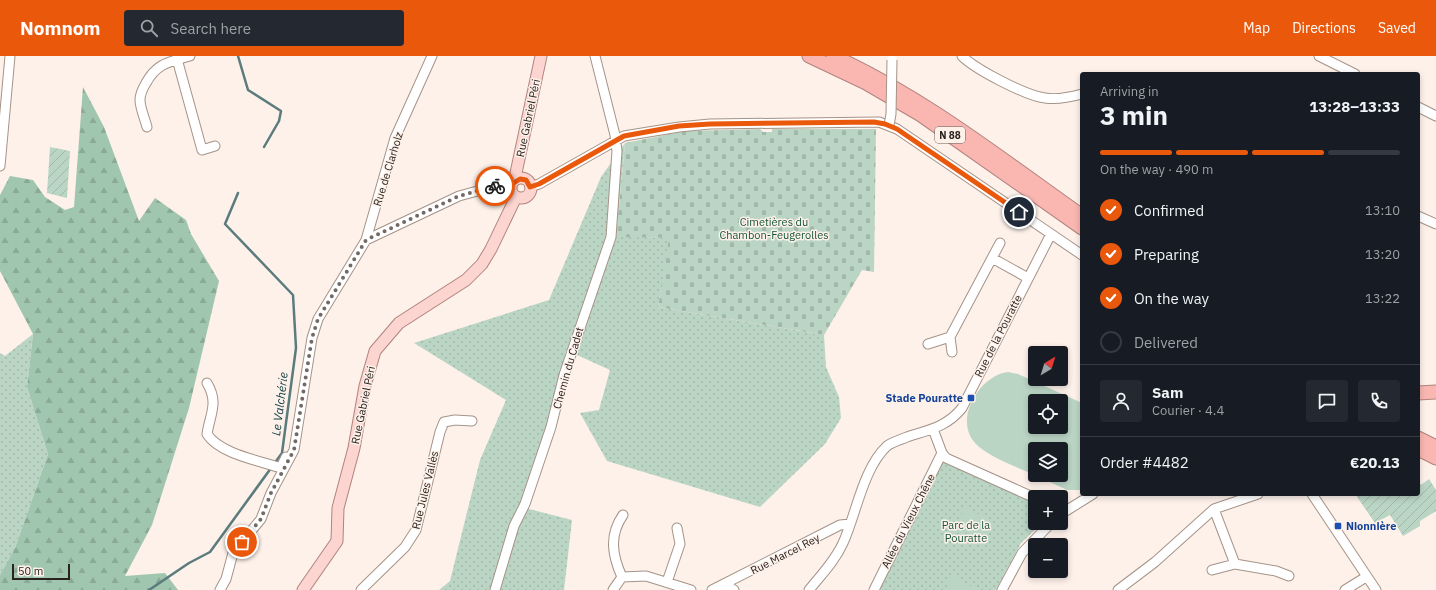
<!DOCTYPE html>
<html lang="en">
<head>
<meta charset="utf-8">
<style>
	body { margin:0; font-family:"IBM Plex Sans",sans-serif; background:#242831; color:#f1f3f6; height:100vh; display:flex; flex-direction:column; font-size:15px; white-space:nowrap }
	* { box-sizing:border-box; margin:0 }
	p { font-size:13px; color:#9ea1a6 }
	.icon { flex:none; width:22px; height:22px; fill:none; stroke:currentColor; stroke-width:2; stroke-linecap:round; stroke-linejoin:round }
	.map { position:relative; flex:1; overflow:hidden }
	.details { position:absolute; left:1080px; top:16px; width:340px; height:424px; display:flex; flex-direction:column; background:#171b24; border-radius:4px; box-shadow:0 2px 6px #0003 }
	.details>* { flex:none }
	.needle { width:26px; rotate:38deg }
	.buttons { position:absolute; left:1028px; top:290px; display:grid; gap:8px }
	.buttons a { display:grid; place-items:center; width:40px; height:40px; border-radius:4px; background:#171b24; box-shadow:0 2px 6px #0003; font-size:20px }
	.scale { position:absolute; left:12px; bottom:10px; width:58px; box-sizing:border-box; padding-left:4px; border:2px solid #29221d; border-top:0; font-size:11px; line-height:14px; white-space:nowrap; color:#29221d; -webkit-text-stroke:3px #fdf1ea; paint-order:stroke }
	.pin { position:absolute; display:grid; place-items:center; width:34px; height:34px; color:#fff; margin:-17px; border:2px solid #fff; border-radius:50%; box-shadow:0 1px 4px #0007 }
	.courier { position:absolute; display:grid; place-items:center; width:40px; height:40px; margin:-20px; border:3px solid #ea580c; border-radius:50%; background:#fff; color:#222; box-shadow:0 1px 5px #0007 }
	.headline em { font-style:normal; font-weight:700 }
	.headline div { display:flex; flex-direction:column-reverse }
	.headline { display:flex; align-items:center; justify-content:space-between; height:68px; padding:0 20px }
	h1 { font-size:26px; font-weight:700; line-height:30px }
	.bar { display:grid; grid-template-columns:repeat(4,1fr); gap:6px 4px; align-content:center; height:48px; padding:0 20px }
	.bar i { height:5px; border-radius:3px; background:#363941 }
	.bar .selected { background:#ea580c }
	.bar p { grid-column:span 4 }
	.line { display:flex; align-items:center; gap:10px; padding:0 20px; border-top:1px solid #363941 }
	.line div { flex:1 }
	.round { display:grid; place-items:center; flex:none; width:42px; height:42px; border-radius:4px; background:#242831 }
	ol { padding:0 20px; list-style:none }
	li { display:flex; align-items:center; gap:12px; height:44px }
	li p { margin-inline-start:auto }
	li .icon { padding:4px; border-radius:50%; background:#ea580c; color:#fff; stroke-width:4 }
	li:last-child { color:#9ea1a6 }
	li i { width:22px; height:22px; border:2px solid #363941; border-radius:50% }
	header { display:flex; align-items:center; gap:24px; box-sizing:border-box; height:56px; padding:0 20px; background:#ea580c; color:#fff }
	header strong { font-size:19px }
	nav { display:flex; gap:22px; margin-inline-start:auto; font-size:14px }
	.search { width:280px; height:36px; background:#242831; display:flex; align-items:center; gap:10px; box-sizing:border-box; padding:0 14px; border-radius:4px; color:#9ea1a6; font-size:15px }
	.map>svg:first-child { display:block }
	.grass { fill:url(#grass-dots) }
	.forest { fill:url(#forest-firs) }
	.cemetery { fill:url(#cemetery-stones) }
	.garden { fill:url(#garden-furrows) }
	.pitch { fill:#bbd5c5; fill-rule:evenodd }
	.lines { fill:none; stroke-linecap:round; stroke-linejoin:round }
	.stream { stroke:#5b7b7d; stroke-width:2.5 }
	.minor-casing { stroke:#a59387; stroke-width:11 }
	.major-casing { stroke:#b1837d; stroke-width:13 }
	.highway-casing { stroke:#b1837d; stroke-width:15 }
	.minor { stroke:#fff; stroke-width:9 }
	.major { stroke:#fcd4d0; stroke-width:11 }
	.highway { stroke:#fab7b1; stroke-width:13 }
	.minor-bridge-casing { stroke:#a59387; stroke-width:11; stroke-linecap:butt }
	.minor-bridge { stroke:#fff; stroke-width:9 }
	.done { stroke:#736a65; stroke-width:4; stroke-dasharray:0 7.2 }
	.route { stroke:#ea580c; stroke-width:5 }
	.transit-dot { fill:#1a4fb4; stroke:#fdf1ea; stroke-width:1.5 }
	.labels { text-anchor:middle; stroke-width:3; stroke-linejoin:round; paint-order:stroke }
	.shield { fill:#fdf1ea; stroke:#69605a; stroke-width:1 }
	.shield-label { font-size:10px; font-weight:bold; fill:#29221d }
	.street-label { font-size:11px; fill:#29221d; stroke:#fdf1ea }
	.park-label { font-size:11px; fill:#125436; stroke:#fdf1ea }
	.transit-label { font-size:11px; font-weight:bold; fill:#164399; stroke:#fdf1ea; text-anchor:end }
	.water-label { font-size:12px; font-style:italic; fill:#0c3b40; stroke:#fdf1ea }
</style>
</head>
<body>
<header>
<strong>Nomnom</strong>
<div class="search"><svg class="icon" aria-label="search" viewBox="0 0 24 24"><circle cx="10" cy="10" r="6"/><path d="M15 15l6 6"/></svg>Search here</div>
<nav><a>Map</a><a>Directions</a><a>Saved</a></nav>
</header>
<div class="map">
<svg width="1436" height="534" viewBox="0 0 1436 534">
	<defs>
		<pattern id="grass-dots" width="8" height="8" patternUnits="userSpaceOnUse"><rect width="8" height="8" fill="#bbd5c5"/><path d="M2 2h.1M6 6h.1" fill="none" stroke="#a1b7a9" stroke-width="1.8" stroke-linecap="round"/></pattern>
		<pattern id="forest-firs" width="22" height="20" patternUnits="userSpaceOnUse"><rect width="22" height="20" fill="#a0c6af"/><path d="M5 1l3.5 6h-7zM16 11l3.5 6h-7z" fill="#8aaa96"/></pattern>
		<pattern id="cemetery-stones" width="16" height="16" patternUnits="userSpaceOnUse"><rect width="16" height="16" fill="#bbd5c5"/><path d="M2 7V4a2 2 0 0 1 4 0v3zM10 15v-3a2 2 0 0 1 4 0v3z" fill="#a1b7a9"/></pattern>
		<pattern id="garden-furrows" width="10" height="10" patternUnits="userSpaceOnUse"><rect width="10" height="10" fill="#bbd5c5"/><path d="M-1 1l2-2M0 10L10 0M9 11l2-2" fill="none" stroke="#a1b7a9"/></pattern>
	</defs>
	<rect width="100%" height="100%" fill="#fdf1ea"/>
	<path class="grass" d="M625,87L616,180L670,182L658,251L824,279L826,311L839,341L841,362L825,388L760,451L607,405L580,357L599,354L610,314L566,294L551,362L525,452L572,464L564,534H439L450,525L480,404L506,344L414,287L549,244L601,121Z
		M33,278L27,331L48,398L15,492L0,519V297L5,300Z
		M942,403L1035,445V467H1042L1021,487L996,534H881L878,532Z"/>
	<path class="forest" d="M83,31L104,71L139,165L155,142L186,164L191,178L219,225L189,352L152,469L125,520L165,517L178,534H0V519L15,492L48,398L27,331L33,278L0,215V139L10,120L33,124L45,141L65,154L74,151Z"/>
	<path class="cemetery" d="M760,73L763,76H772V73H876L874,216L862,214L824,279L658,251L669,182L616,181L625,87L685,75Z"/>
	<path class="garden" d="M50,91L70,95L67,142L47,137Z
		M1429,423L1436,434V455L1420,465V470L1403,480L1390,459L1375,467L1355,438H1418V424L1421,429Z"/>
	<path class="pitch" d="M1008,316L1018,318L1082,347V434H1067L1035,419H1061V393H1035V419C1017,411 988,401 975,387C953,363 980,319 1008,316ZM1035,345H1061V371H1035Z
		M966,451L994,467L984,484L955,469Z
		M952,520L978,534H945Z"/>
	<g class="lines">
		<path class="stream" d="M238,0L248,34L281,55L279,65L264,91
			M149,534L189,507L210,496L282,397L296,292L293,239L225,168L238,137"/>
		<g class="minor-casing">
			<path id="minor" d="M962,0C975,13 1026,40 1045,42C1057,44 1071,41 1082,38
				M1319,0L1355,18
				M177,3L202,94L215,90
				M1418,51L1436,60
				M147,71C145,63 140,52 140,44C140,38 143,32 146,27C157,7 169,6 190,0
				M0,110L10,0
				M530,131L539,128L624,80L679,71L710,68L879,66L897,73L1082,199
				M1418,160L1436,168
				M366,184L459,140L503,128H512
				M992,202L1000,187
				M950,281L952,296
				M928,288L950,281L992,202L1028,222
				M207,327C219,347 210,358 207,378C219,397 256,404 278,411H281L286,401
				M933,373L942,397L946,402L1035,442
				M1312,438L1376,534
				M1214,453L1235,508L1276,515L1289,520
				M1061,458L1093,438
				M623,459C609,479 612,499 622,521L646,520L691,534
				M1212,514L1235,508
				M667,526L680,488L677,472
				M720,531L728,530L734,534
				M220,534L226,523L233,497L261,463L271,437L294,394L312,282L318,263L366,184L395,82L432,0
				M361,534L405,491L416,474L440,376L444,366L455,364L472,365
				M495,534L514,470L525,448L551,371L564,319L611,181L617,95L615,79L595,0
				M613,534L622,521
				M712,534L840,469L850,468
				M809,534C821,519 835,505 843,487C856,459 863,412 887,390C892,386 900,384 907,381C928,374 947,371 962,352L1051,178
				M874,534L942,397
				M1002,534L1022,497L1051,467
				M1118,534L1155,506L1214,453L1258,438
				M1345,534L1366,521"/>
		</g>
		<g class="major-casing">
			<path id="major" d="M511 132a10 10 0 1 1 20 0a10 10 0 1 1-20 0Z
				M517,123L516,117L541,0
				M303,534L337,485L338,452L354,392L365,330L375,295L399,267L466,224L482,208L491,193L516,141"/>
		</g>
		<g class="highway-casing">
			<path id="highway" d="M809,0L866,27L921,59L1082,172
				M833,0C923,41 1001,103 1082,160
				M1418,337L1436,336
				M1418,382L1436,391
				M1418,393L1436,402"/>
		</g>
		<use href="#minor" class="minor"/>
		<use href="#major" class="major"/>
		<use href="#highway" class="highway"/>
		<g class="minor-bridge-casing">
			<path id="minor-bridge" d="M889,69L891,58L892,4"/>
		</g>
		<use href="#minor-bridge" class="minor-bridge"/>
	</g>
	<g class="lines">
		<path class="done" d="M242,486L261,463L271,437L294,394L312,282L318,263L366,184L459,140L495,130"/>
		<path class="route" d="M495,130L512,128L520,123L526,124L530,131L539,128L624,80L679,70L710,68L874,66L885,68L897,73L1019,156"/>
	</g>
	<g class="transit-dot">
		<rect x="967" y="338" width="8" height="8" rx="2"/>
		<rect x="1334" y="466" width="8" height="8" rx="2"/>
	</g>
	<g class="labels">
		<rect class="shield" x="935" y="71" width="30" height="16" rx="3"/>
		<g class="shield-label">
			<text x="950" y="83">N 88</text>
		</g>
		<g class="street-label">
			<text transform="translate(528 62) rotate(-78)" y="4">Rue Gabriel Péri</text>
			<text transform="translate(388 113) rotate(-73)" y="4">Rue de Clarholz</text>
			<text transform="translate(998 280) rotate(-63)" y="4">Rue de la Pouratte</text>
			<text transform="translate(568 312) rotate(-74)" y="4">Chemin du Cadet</text>
			<text transform="translate(363 349) rotate(-78)" y="4">Rue Gabriel Péri</text>
			<text transform="translate(425 434) rotate(-76)" y="4">Rue Jules Vallès</text>
			<text transform="translate(908 465) rotate(-63)" y="4">Allée du Vieux Chêne</text>
			<text transform="translate(785 498) rotate(-27)" y="4">Rue Marcel Rey</text>
		</g>
		<g class="park-label">
			<text x="774" y="170">Cimetières du<tspan x="774" dy="13">Chambon-Feugerolles</tspan></text>
			<text x="966" y="473">Parc de la<tspan x="966" dy="13">Pouratte</tspan></text>
		</g>
		<g class="transit-label">
			<text x="963" y="346">Stade Pouratte</text>
			<text x="1346" y="474" text-anchor="start">Nionnière</text>
		</g>
		<g class="water-label">
			<text transform="translate(280 348) rotate(-83)" y="4">Le Valchérie</text>
		</g>
	</g>
</svg>
<div class="buttons">
<a><svg class="needle" viewBox="-14 -14 28 28"><path d="M0-13l5 13h-10z" fill="#e53935"/><path d="M0 13l5-13h-10z" fill="#9ea1a6"/></svg></a>
<a><svg class="icon" aria-label="locate" viewBox="0 0 24 24"><circle cx="12" cy="12" r="6"/><path d="M12 2v4M12 18v4M2 12h4M18 12h4"/></svg></a>
<a><svg class="icon" aria-label="layers" viewBox="0 0 24 24"><path d="M12 4l9 5-9 5-9-5zM3 14l9 5 9-5"/></svg></a>
<a>+</a>
<a>−</a>
</div>
<div class="scale">50 m</div>
<div class="pin" style="left:242px;top:486px;background:#ea580c"><svg class="icon" aria-label="bag" viewBox="0 0 24 24"><path d="M5 8h14l-1 12H6zM9 8a3 3 0 0 1 6 0"/></svg></div>
<div class="pin" style="left:1019px;top:156px;background:#1f2937"><svg class="icon" aria-label="home" viewBox="0 0 24 24"><path d="M3 11l9-7 9 7M6 9v11h12V9"/></svg></div>
<div class="courier" style="left:495px;top:130px"><svg class="icon" aria-label="bike" viewBox="0 0 24 24"><circle cx="6" cy="16" r="4"/><circle cx="18" cy="16" r="4"/><path d="M6 16l4-8h5l3 8M10 8l3 8H6M13 5h3"/></svg></div>
<section class="details">
<div class="headline"><div><h1>3 min</h1><p>Arriving in</p></div><em>13:28–13:33</em></div>
<div class="bar"><i class="selected"></i><i class="selected"></i><i class="selected"></i><i></i><p>On the way · 490 m</p></div>
<ol>
<li><svg class="icon" aria-label="check" viewBox="0 0 24 24"><path d="M5 12l5 5 9-10"/></svg>Confirmed<p>13:10</p></li>
<li><svg class="icon" aria-label="check" viewBox="0 0 24 24"><path d="M5 12l5 5 9-10"/></svg>Preparing<p>13:20</p></li>
<li><svg class="icon" aria-label="check" viewBox="0 0 24 24"><path d="M5 12l5 5 9-10"/></svg>On the way<p>13:22</p></li>
<li><i></i>Delivered</li>
</ol>
<div class="line" style="height:72px"><a class="round"><svg class="icon" aria-label="person" viewBox="0 0 24 24"><circle cx="12" cy="8" r="4"/><path d="M4 21q1-7 8-7t8 7"/></svg></a><div><b>Sam</b><p>Courier · 4.4</p></div><a class="round"><svg class="icon" aria-label="chat" viewBox="0 0 24 24"><path d="M4 5h16v11H9l-5 4z"/></svg></a><a class="round"><svg class="icon" aria-label="phone" viewBox="0 0 24 24"><path d="M5 4h4l2 5-3 2q2 4 5 5l2-3 5 2v4C11 20 4 13 5 4z"/></svg></a></div>
<div class="line" style="height:52px"><div>Order #4482</div><b>€20.13</b></div>
</section>
</div>
</body>
</html>
